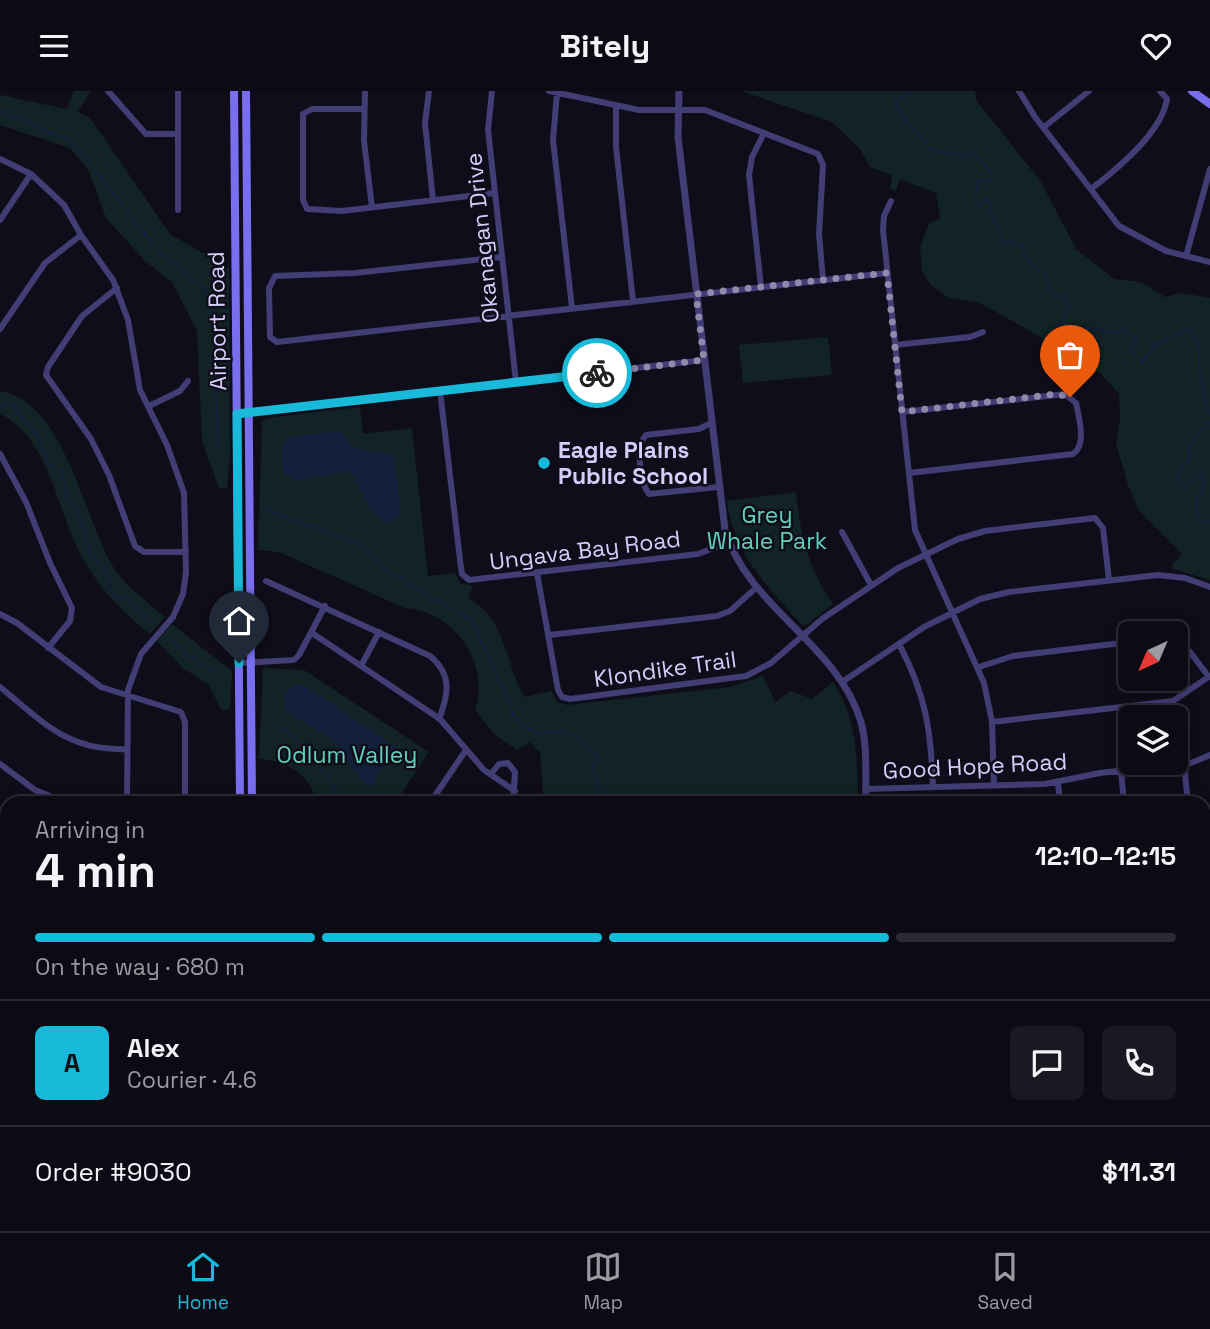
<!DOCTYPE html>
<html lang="en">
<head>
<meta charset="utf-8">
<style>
	body { margin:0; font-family:"Space Grotesk",sans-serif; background:#1a1822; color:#f1f3f6; height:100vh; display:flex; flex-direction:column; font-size:26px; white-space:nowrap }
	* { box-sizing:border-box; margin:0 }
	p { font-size:23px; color:#9a9aa0 }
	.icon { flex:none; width:38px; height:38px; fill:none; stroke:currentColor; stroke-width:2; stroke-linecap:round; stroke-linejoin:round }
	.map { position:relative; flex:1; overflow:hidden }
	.panel { position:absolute; left:0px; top:705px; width:1211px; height:436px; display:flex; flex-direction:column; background:#0c0a14; border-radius:21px 21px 0 0; box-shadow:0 4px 18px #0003,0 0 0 2px #2c2b34 }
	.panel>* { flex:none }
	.needle { width:46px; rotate:224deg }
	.controls { position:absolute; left:1118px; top:530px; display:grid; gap:14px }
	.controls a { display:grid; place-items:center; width:70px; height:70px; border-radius:10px; background:#0c0a14; box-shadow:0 4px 18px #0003,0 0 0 2px #2c2b34; font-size:35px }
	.pin { position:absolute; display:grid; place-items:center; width:60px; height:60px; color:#fff; margin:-72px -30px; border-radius:50% 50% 50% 0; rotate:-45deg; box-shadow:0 0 7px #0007 }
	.pin .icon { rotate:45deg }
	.courier { position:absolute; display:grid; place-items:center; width:70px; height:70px; margin:-35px; border:5px solid #19bad9; border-radius:50%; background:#fff; color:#222; box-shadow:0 2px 9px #0007 }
	.headline em { font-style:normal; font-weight:600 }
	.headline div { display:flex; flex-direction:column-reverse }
	.headline { display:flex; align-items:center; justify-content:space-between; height:119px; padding:0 35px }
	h1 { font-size:46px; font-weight:600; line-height:52px }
	.bar { display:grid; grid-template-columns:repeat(4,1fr); gap:10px 7px; align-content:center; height:84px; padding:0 35px }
	.bar i { height:9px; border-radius:5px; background:#2c2b34 }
	.bar .selected { background:#19bad9 }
	.bar p { grid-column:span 4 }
	.line { display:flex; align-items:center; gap:18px; padding:0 35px; border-top:2px solid #2c2b34 }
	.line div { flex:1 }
	.round { display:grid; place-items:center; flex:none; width:74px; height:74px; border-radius:10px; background:#1a1822 }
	header { display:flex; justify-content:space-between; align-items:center; height:91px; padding:0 35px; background:#0c0a14; font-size:32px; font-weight:600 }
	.tabs { display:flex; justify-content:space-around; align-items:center; height:98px; border-top:2px solid #2c2b34; background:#0c0a14; font-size:19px; color:#9a9aa0 }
	.tabs a { display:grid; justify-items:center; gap:4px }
	.tabs .selected { color:#19bad9 }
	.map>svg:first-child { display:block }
	.green { fill:#112324 }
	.water { fill:#111f3a }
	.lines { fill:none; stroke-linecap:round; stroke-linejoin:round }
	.stream { stroke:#111f3a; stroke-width:2 }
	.minor { stroke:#423d74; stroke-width:6 }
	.tertiary { stroke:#423d74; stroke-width:7 }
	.secondary { stroke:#796eee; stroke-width:8 }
	.done { stroke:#8f89ab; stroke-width:7; stroke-dasharray:0 12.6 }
	.route { stroke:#19bad9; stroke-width:9 }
	.poi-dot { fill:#19bad9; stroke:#100d1a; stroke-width:2.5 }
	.labels { text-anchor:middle; stroke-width:5; stroke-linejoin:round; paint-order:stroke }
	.street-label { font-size:23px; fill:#d4ccf9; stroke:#100d1a }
	.poi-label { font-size:23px; font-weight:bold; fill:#d4ccf9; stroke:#100d1a; text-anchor:start }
	.park-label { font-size:23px; fill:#62d0bb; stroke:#100d1a }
</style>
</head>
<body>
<header><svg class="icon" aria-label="menu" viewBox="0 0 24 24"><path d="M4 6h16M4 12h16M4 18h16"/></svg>Bitely<svg class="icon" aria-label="heart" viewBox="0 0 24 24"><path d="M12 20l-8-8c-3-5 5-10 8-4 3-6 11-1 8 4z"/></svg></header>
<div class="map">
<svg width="1210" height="1140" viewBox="0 0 1210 1140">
	<rect width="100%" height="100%" fill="#100d1a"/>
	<path class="green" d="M74,0H91L78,21L90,27L170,143L229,177L230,365L227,398L219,397L202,350L197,240L172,191L145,170L106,127L89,80L70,57L0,34V4L67,18Z
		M741,0H975L976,9L1041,91L1076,158L1114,188L1141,191L1165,206L1182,202L1210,207V489L1173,478L1172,474L1182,463L1139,420L1128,394L1116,352L1120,327L1119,303L1100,282L1074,268L1050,261L1042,247L1016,232L978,211L949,207L931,194L922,180L920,157L929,132L940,127L936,102L900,88L896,100L890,98L892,84L870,76L860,58L832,31Z
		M828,246L832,284L743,292L739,254Z
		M0,300C65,311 83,425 112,474C125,495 146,510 165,526L150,543C121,520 100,498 82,466C58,424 49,345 0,323Z
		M360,316L363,343L412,337L428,485L455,482L461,493L473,495L468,507C506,527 505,571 524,606L552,600L557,611L567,614L730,596L763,585L775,611L791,600L812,608L833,591C858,629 857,668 858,712H544L540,661L529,651L517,659L495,644L475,619C492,574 453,519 405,517L279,461L258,459L262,330L267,327Z
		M796,401C801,446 807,475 833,513L806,534H802C767,495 734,464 727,410Z
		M172,533L232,580L230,618L221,619L209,594L183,577L157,550Z
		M263,577L304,579L429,661L395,712H315C315,685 283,668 259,668Z
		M1090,1134H1194L1210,1137V1140H1103Z"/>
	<path class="water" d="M339,340L344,343L352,357L393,363L401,419L396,428L387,432L373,421L350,380L293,390L291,385L283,382L281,358L288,346Z
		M297,593C326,604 347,626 373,640C382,645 390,656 400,658V663L375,684V693L366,695L334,650L284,619L285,600Z"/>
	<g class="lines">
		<path class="stream" d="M909,0L910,3L895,10L901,23L932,60L967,65L973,61L993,84L991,90L978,89L975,109L978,114L990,108V119L1003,151L1012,150L1022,157L1029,171L1044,182L1051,200L1067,209L1069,219L1060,232C1080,238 1097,236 1116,242L1124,236L1137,250L1131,260L1142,271L1155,254L1188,238C1204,253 1198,266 1200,285C1202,296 1206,300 1204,312L1210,322
			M0,19L72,51L160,162L206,198L214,240L218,356
			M0,315L11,314L33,338L49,373L63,383L67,407L78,417C78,436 89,445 90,464L104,475L111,502L132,512L150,531
			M1210,331L1189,353V367L1176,387L1185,396L1201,382L1204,400L1197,407L1195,419L1201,432L1210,430
			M262,418L359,452L389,481L472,530L515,626L521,634L538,643C564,635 582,646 598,667L591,676L599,700L617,708V712
			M171,549L189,565L215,581
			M278,634C309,656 325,680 343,712
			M658,1134L660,1140
			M1123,1134L1131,1140"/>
		<path class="minor" d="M108,0L146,43H178
			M178,0V119
			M365,0L364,50L372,116
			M429,0L425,32L433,109
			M492,0L488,39L516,291
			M549,0L639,19H705L818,63L823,74L819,143L823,189
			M1019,0L1035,26L1119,135L1166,160L1210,171
			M557,2L553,49L572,217
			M616,14V56L633,210
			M364,18H312L303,23V109L307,118L342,120L494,102
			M1044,36L1089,0
			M0,68L31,83L64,114L81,144L113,189L128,229L140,299L167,354L184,402L186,481L183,503L173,526L141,563L128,599L127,712
			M1091,98C1116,79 1162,41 1167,8L1160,0
			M891,110L884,125L883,139L915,439L984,592L992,631L994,695
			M0,129L31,83
			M1186,165L1210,78
			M502,166L355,182L275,185L269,197L270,246L277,251L286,250L887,182
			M761,196L749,84L752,66L763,44
			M117,197L82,225L48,276L46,284L91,348L109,384L135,455L144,461H186
			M0,238L45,172L81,144
			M895,254L970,246L983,241
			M440,300L461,477L462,483L469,489L698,463L729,451
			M149,315L180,300L188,290
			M902,321L1065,303L1076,312C1079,327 1087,354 1073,363L909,382
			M237,323L704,269
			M711,332L699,338L646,344C635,355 640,392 649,403L718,396
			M0,363L26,411L50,472L72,517L70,530L48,557
			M842,441L871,494
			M537,482L558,599L562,606L570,608L746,585L771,572L822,528L898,477L958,448L985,440L1095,427L1103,437L1109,489
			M266,490L430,565C452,583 449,603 439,628
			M0,523L17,532L101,596L181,621L185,631V703L180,712
			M312,542L440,628L484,679L515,700
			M549,544L717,525L730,520L757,496
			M1176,551L1190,561L1209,586
			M899,553C926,604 931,639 933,696
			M239,572L294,569L299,564L325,515
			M361,575L379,541
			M979,576L1013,565L1130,551
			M842,591L924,536L980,508L1009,501L1158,484L1185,487L1210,496
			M0,596C42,630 68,661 127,658
			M992,631L1173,610L1210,585
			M0,673L35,699L67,712
			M1184,673L1188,712
			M1121,680L1124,712
			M491,683L499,673L508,672L515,681L513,712
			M1058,691L1060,712
			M865,698L1045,693L1100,682L1191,672L1210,664
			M430,712L466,659
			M0,753L7,757
			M0,825L7,828
			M0,890L7,893
			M0,951L7,953
			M0,1019L7,1020
			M0,1082L7,1083
			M1204,1085L1210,1065
			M1204,1101L1210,1102
			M184,1134V1140
			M733,1134L734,1140
			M802,1134V1140
			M959,1134L967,1140
			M450,1140L503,1134
			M570,1140V1134"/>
		<path class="tertiary" d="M679,0L678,46L725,439C748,517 838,553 861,631C868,657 865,686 866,712
			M1204,876H1210
			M872,1134V1140"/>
		<path class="secondary" d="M234,0L240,712
			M246,0L252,712
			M1192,0L1210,13
			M244,1134V1140
			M256,1134V1140"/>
	</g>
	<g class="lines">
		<path class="done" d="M597,282L704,269L696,203L887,182L902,321L1057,303L1070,306"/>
		<path class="route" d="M239,572L237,323L597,282"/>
	</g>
	<circle class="poi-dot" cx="544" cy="372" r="7"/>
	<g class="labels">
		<g class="street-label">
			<text transform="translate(482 147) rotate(-96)" y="8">Okanagan Drive</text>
			<text transform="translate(217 230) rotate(-91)" y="8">Airport Road</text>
			<text transform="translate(585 459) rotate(-7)" y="8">Ungava Bay Road</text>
			<text transform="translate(665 578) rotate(-8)" y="8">Klondike Trail</text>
			<text transform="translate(975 675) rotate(-3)" y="8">Good Hope Road</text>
		</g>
		<g class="poi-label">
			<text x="558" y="367">Eagle Plains<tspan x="558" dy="26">Public School</tspan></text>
		</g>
		<g class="park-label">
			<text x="767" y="432">Grey<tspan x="767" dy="26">Whale Park</tspan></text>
			<text x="347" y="672">Odlum Valley</text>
		</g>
	</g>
</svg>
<div class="controls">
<a><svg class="needle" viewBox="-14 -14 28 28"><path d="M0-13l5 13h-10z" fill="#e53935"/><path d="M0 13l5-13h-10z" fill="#9a9aa0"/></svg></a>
<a><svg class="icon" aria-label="layers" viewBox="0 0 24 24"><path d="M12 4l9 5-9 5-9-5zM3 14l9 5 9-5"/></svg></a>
</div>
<div class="pin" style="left:1070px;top:306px;background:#ea580c"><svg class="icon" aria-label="bag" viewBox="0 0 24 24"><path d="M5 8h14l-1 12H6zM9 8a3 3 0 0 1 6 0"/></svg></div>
<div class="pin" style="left:239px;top:572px;background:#1f2937"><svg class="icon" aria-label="home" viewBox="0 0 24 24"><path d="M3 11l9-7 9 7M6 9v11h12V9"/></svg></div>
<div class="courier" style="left:597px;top:282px"><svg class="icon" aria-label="bike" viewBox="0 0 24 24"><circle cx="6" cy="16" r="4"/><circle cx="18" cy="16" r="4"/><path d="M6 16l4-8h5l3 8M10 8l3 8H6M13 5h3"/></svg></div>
<section class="panel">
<div class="headline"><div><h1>4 min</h1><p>Arriving in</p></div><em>12:10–12:15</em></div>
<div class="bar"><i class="selected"></i><i class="selected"></i><i class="selected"></i><i></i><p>On the way · 680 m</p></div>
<div class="line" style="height:126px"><b class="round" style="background:#19bad9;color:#111">A</b><div><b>Alex</b><p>Courier · 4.6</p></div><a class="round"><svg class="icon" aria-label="chat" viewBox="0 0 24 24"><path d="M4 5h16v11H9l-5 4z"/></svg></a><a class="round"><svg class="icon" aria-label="phone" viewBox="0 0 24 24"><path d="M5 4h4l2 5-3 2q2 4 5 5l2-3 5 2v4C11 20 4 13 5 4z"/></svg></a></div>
<div class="line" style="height:91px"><div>Order #9030</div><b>$11.31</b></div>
</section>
</div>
<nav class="tabs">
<a class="selected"><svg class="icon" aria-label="home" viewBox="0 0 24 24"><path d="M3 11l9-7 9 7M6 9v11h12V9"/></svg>Home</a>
<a><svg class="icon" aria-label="map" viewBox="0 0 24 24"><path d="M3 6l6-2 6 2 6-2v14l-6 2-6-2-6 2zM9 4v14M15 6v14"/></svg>Map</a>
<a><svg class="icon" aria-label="saved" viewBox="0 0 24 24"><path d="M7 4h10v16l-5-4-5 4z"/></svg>Saved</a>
</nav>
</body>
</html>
